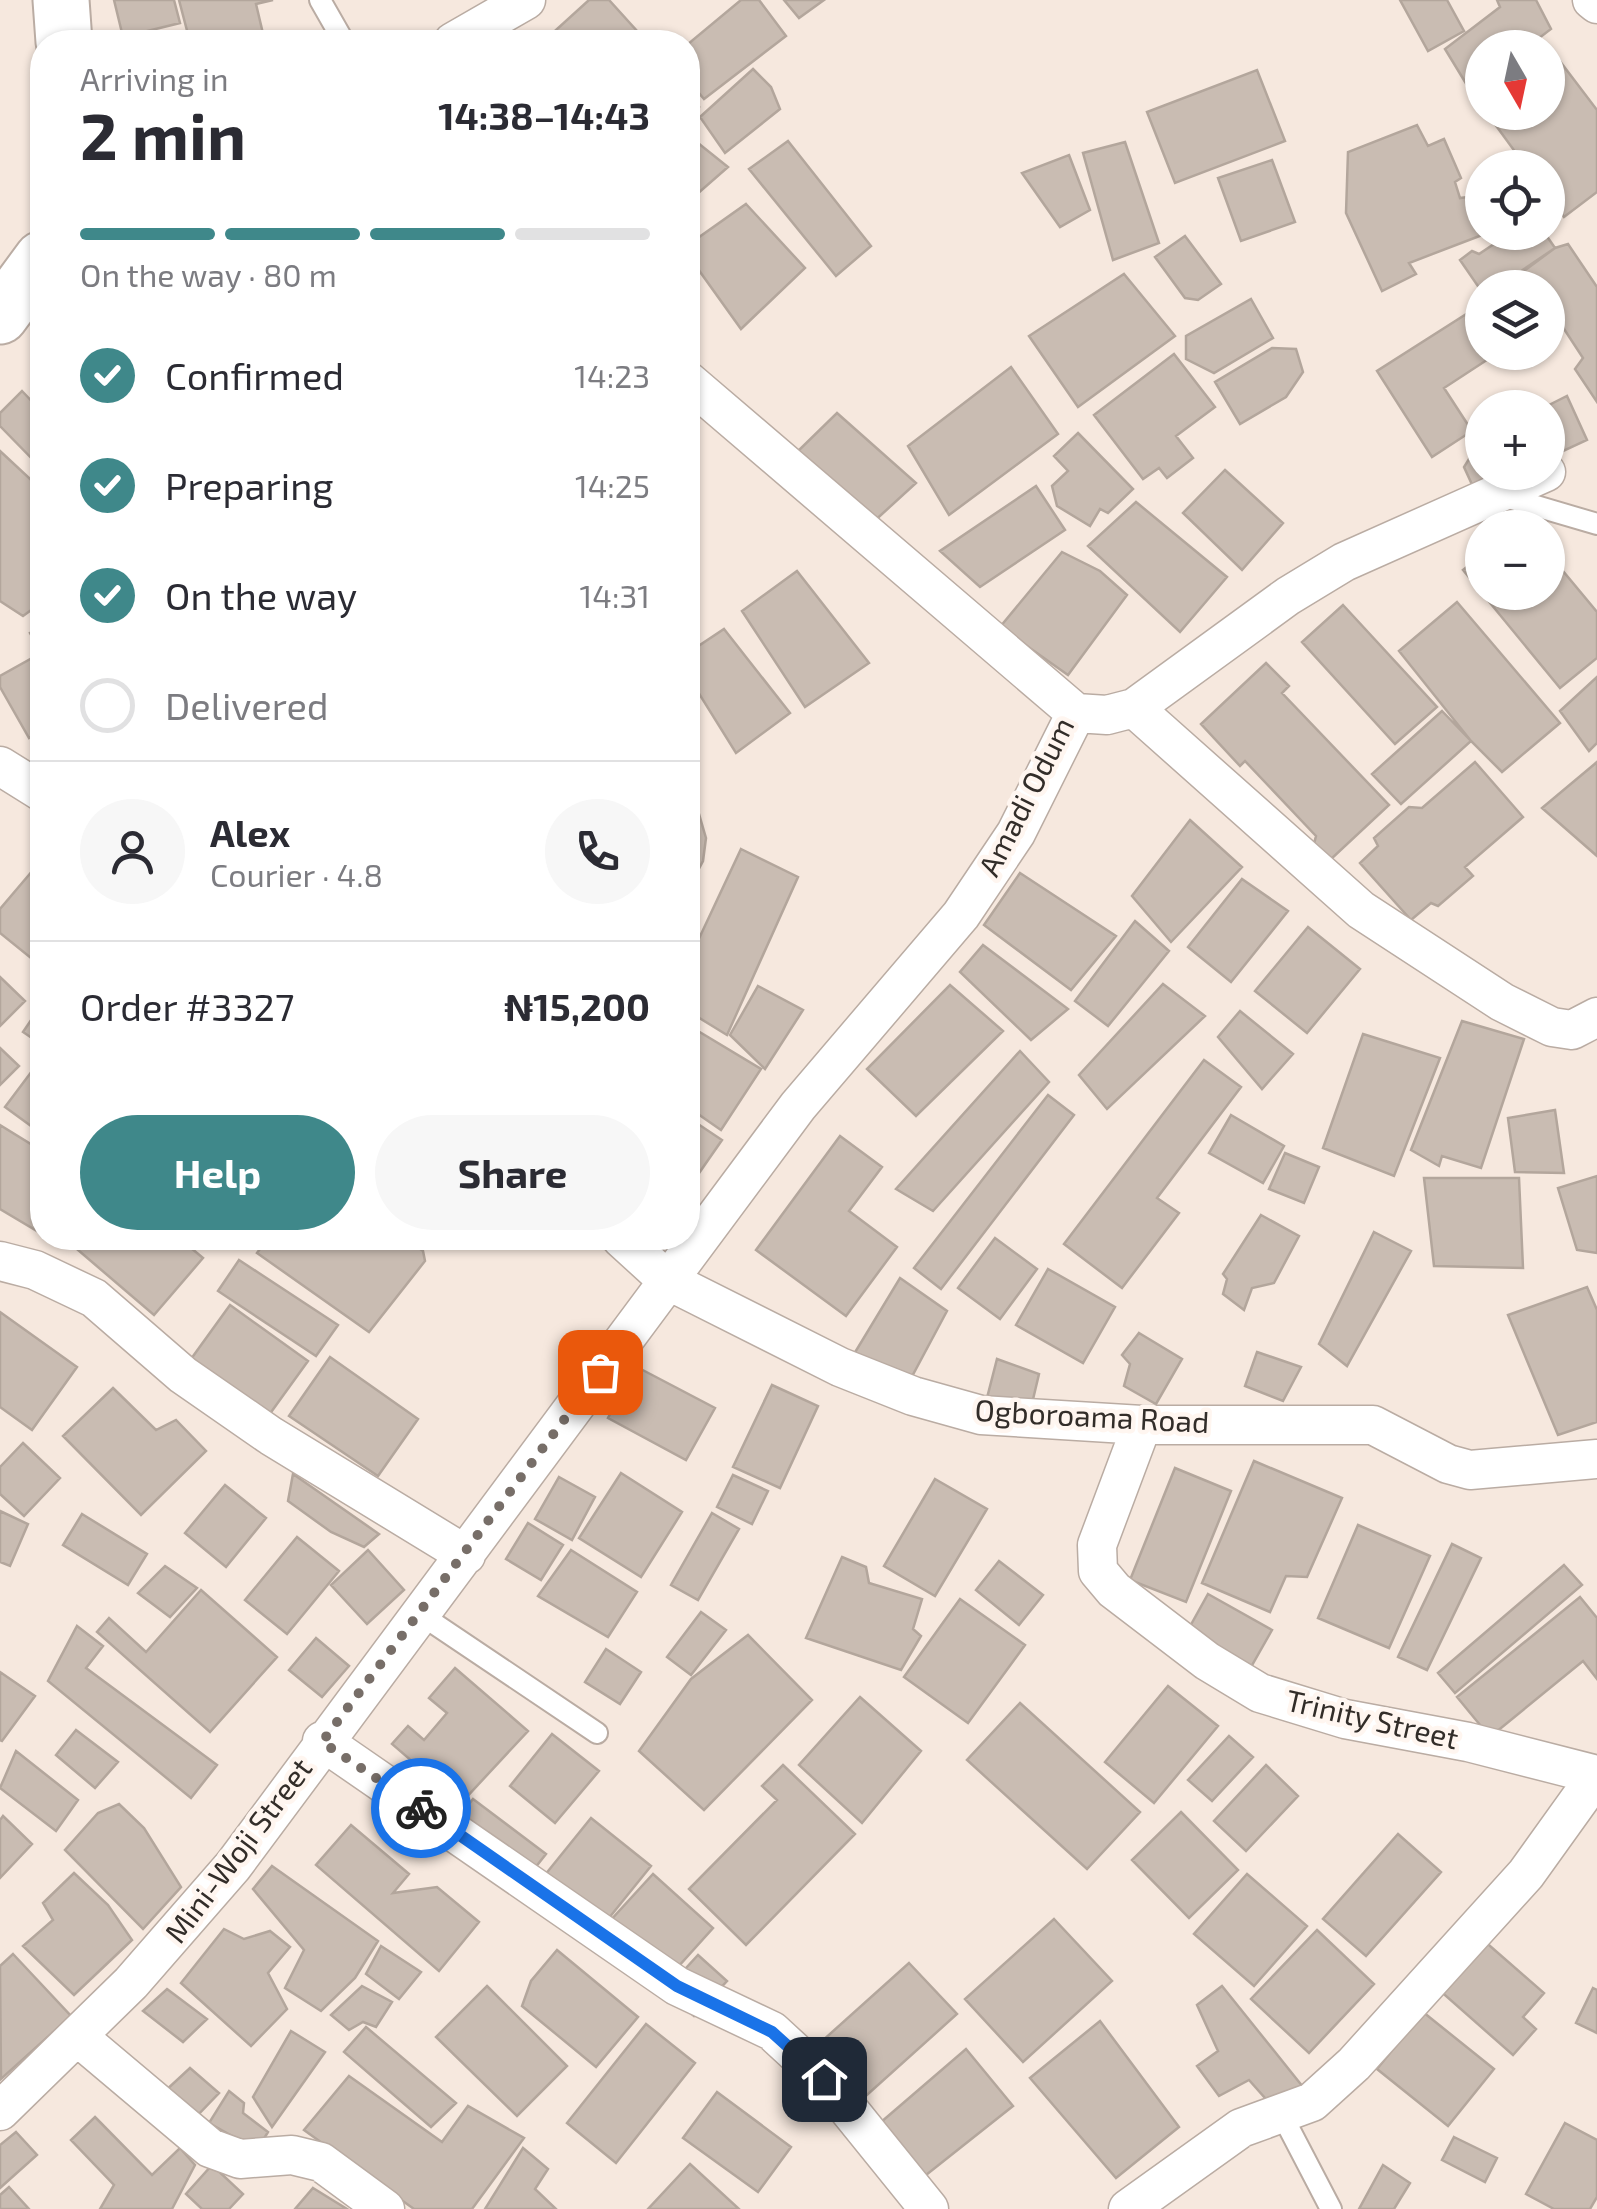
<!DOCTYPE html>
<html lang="en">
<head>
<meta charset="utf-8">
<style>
	body { margin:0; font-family:"Exo 2",sans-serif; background:#f7f7f7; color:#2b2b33; height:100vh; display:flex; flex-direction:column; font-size:38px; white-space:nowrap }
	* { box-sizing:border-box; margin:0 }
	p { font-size:32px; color:#7c7c81 }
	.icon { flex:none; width:55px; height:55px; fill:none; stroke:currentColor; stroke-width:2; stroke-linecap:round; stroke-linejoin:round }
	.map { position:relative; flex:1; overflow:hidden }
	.panel { position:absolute; left:30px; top:30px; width:670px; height:1220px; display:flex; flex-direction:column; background:#fff; border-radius:40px; box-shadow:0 2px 8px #0004 }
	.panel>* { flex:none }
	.needle { width:65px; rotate:171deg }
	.tools { position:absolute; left:1465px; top:30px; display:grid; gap:20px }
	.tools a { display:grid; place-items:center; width:100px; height:100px; border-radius:50%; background:#fff; box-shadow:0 2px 8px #0004; font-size:50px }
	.pin { position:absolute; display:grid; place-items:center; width:85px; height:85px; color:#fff; margin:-42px; border-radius:20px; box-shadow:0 5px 15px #0006 }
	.courier { position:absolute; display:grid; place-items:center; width:100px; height:100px; margin:-50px; border:8px solid #1a73e8; border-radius:50%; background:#fff; color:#222; box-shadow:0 2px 12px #0007 }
	.headline em { font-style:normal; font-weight:700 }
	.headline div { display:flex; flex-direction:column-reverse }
	.headline { display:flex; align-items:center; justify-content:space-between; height:170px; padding:0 50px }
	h1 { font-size:65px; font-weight:700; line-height:75px }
	.bar { display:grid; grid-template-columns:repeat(4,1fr); gap:15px 10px; align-content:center; height:120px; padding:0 50px }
	.bar i { height:12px; border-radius:8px; background:#e1e1e2 }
	.bar .on { background:#3f888a }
	.bar p { grid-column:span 4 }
	.line { display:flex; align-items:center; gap:25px; padding:0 50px; border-top:2px solid #e1e1e2 }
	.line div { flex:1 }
	.round { display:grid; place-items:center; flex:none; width:105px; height:105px; border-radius:52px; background:#f7f7f7 }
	ol { padding:0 50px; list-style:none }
	li { display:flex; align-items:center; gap:30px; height:110px }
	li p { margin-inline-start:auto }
	li .icon { padding:10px; border-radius:50%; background:#3f888a; color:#fff; stroke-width:4 }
	li:last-child { color:#7c7c81 }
	li i { width:55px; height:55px; border:5px solid #e1e1e2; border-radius:50% }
	.button { display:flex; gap:20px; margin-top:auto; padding:20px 50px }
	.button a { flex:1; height:115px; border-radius:60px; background:#3f888a; color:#fff; font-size:40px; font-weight:700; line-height:115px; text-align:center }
	.button a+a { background:#f7f7f7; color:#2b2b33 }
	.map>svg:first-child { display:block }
	.building { fill:#c9bcb2; stroke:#b3a69c; stroke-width:2.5 }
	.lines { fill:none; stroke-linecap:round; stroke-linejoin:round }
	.lane-casing { stroke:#baaca3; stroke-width:24 }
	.street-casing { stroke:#baaca3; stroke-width:41 }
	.secondary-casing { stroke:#baaca3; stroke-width:59 }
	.lane { stroke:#fff; stroke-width:20 }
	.street { stroke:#fff; stroke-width:38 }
	.secondary { stroke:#fff; stroke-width:55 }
	.done { stroke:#776e68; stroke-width:10; stroke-dasharray:0 18 }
	.route { stroke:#1a73e8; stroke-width:12 }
	.labels { text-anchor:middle; stroke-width:9; stroke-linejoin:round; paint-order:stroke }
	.street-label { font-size:30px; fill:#322d29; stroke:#fff6f0 }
</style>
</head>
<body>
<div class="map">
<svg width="1597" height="2209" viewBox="0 0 1597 2209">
	<rect width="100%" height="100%" fill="#f6e8de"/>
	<path class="building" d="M114,0H174L180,23L123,37Z
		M179,0H273L256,4L265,42H190Z
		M589,0H609L647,42H549L546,39Z
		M741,0H759L786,36L704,99L688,80V44Z
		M784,0H824L799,18Z
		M1400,0H1447L1464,31L1428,51Z
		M1497,0H1536L1551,29L1526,48H1482V80L1470,90L1445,49L1500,7Z
		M1556,56L1597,110V192L1564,217L1548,194V168H1527L1486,112H1548V63Z
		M753,69L771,87L780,109L725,153L700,117Z
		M1257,70L1285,141L1175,183L1147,112Z
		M688,94L699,107L688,117Z
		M1417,125L1428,146L1444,139L1461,178L1455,182L1460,198L1467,197L1482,221V232H1490L1409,263L1416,274L1382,291L1346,213L1348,152Z
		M688,135L728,167L688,202Z
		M788,141L871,246L836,276L749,169Z
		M1125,142L1159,243L1113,260L1083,153Z
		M1069,155L1090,210L1060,227L1022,173Z
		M1272,160L1295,222L1241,241L1218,178Z
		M746,204L805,268L741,329L688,255V245Z
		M1512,232H1544L1555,248L1496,288H1482V292L1460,260L1472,251L1479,254Z
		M1185,236L1221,284L1198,300L1185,298L1155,257Z
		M1568,244L1597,287V402L1575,369L1583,358L1551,309L1548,311V288H1513L1509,282L1555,248Z
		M1124,274L1175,336L1078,407L1029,336Z
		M1251,299L1273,338L1214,373L1186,359V336Z
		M1482,304V352H1499L1444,388L1472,431L1432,457L1377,371Z
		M1272,348L1296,349L1303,372L1286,397L1240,424L1215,382Z
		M1174,354L1215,407L1176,436L1193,458L1167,478L1159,468L1143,479L1094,415Z
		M1011,367L1058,434L949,515L908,446Z
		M22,391L42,412V469L0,426V413Z
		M1567,396L1587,440L1548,458V408H1543Z
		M837,413L916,483L870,525L796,453Z
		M1078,433L1133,489L1108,513L1100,509L1090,526L1057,506L1052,486L1068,471L1054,456Z
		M1482,438V472H1516L1475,491L1464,467Z
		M0,451L42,490V602L23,616L0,601Z
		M1225,470L1283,523L1242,570L1183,513Z
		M1036,486L1065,530L980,587L940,551Z
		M1136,502L1227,577L1180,632L1088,546Z
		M1062,552L1100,571L1127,595L1068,675L1000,627Z
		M1548,553L1597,612V658L1560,688L1463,570L1482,555V592H1548Z
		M797,571L869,663L805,707L742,611Z
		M1457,602L1560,723L1502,772L1471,741L1399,651Z
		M1343,605L1437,707L1395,744L1302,642Z
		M42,626V730L29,738L0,687V676L41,653L30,633Z
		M724,629L790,713L736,753L688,676V653Z
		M1266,663L1289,686L1282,693L1389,805L1329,861L1314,844L1316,836L1245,761L1240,766L1201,724Z
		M1597,677V743L1589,751L1560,711Z
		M1442,711L1471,741L1401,804L1372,774Z
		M1475,762L1523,817L1465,867L1473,876L1438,906L1431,903L1411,920L1360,863L1378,846L1374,838L1409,807L1422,808Z
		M1597,762V856L1542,808Z
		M688,776L706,838L703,861L688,889Z
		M1190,820L1242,867L1171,942L1132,896Z
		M741,849L798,877L727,1035L688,1011V962Z
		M39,863L42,866V944L31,958L0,933V909Z
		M1020,873L1116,936L1071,990L984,925Z
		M1242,879L1288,911L1231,982L1188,947Z
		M1135,921L1169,951L1108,1026L1075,1001Z
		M1308,927L1360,969L1307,1033L1255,991Z
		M983,945L1068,1009L1031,1040L960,972Z
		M0,977L25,1001L0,1026Z
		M1163,984L1205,1016L1107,1109L1079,1075Z
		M950,985L1003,1031L916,1116L867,1069Z
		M758,986L803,1010L765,1069L730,1035Z
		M42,1004V1045L23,1032Z
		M1240,1011L1293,1054L1262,1089L1218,1037Z
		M1462,1021L1524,1039L1481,1168L1442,1156L1439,1166L1411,1150Z
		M688,1025L761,1069L721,1130L688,1107Z
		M1363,1034L1440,1058L1394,1176L1323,1148Z
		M0,1048L19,1066L0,1085Z
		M1020,1051L1049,1082L933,1211L896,1189Z
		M1204,1060L1241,1087L1157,1198L1179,1213L1122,1288L1064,1244Z
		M35,1067L42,1073V1134L5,1107Z
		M1048,1095L1074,1115L941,1289L914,1268Z
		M1555,1110L1564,1173L1515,1172L1508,1118Z
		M1231,1115L1284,1146L1263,1183L1209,1153Z
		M689,1118L722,1140L688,1189V1120Z
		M0,1125L42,1151V1234L0,1209Z
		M840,1136L882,1167L849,1211L897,1247L846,1316L756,1250Z
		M1285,1153L1319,1167L1304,1203L1269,1189Z
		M1597,1176V1253L1577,1250L1558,1188Z
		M1424,1178H1519L1523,1268L1434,1266Z
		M1261,1215L1299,1236L1274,1283L1252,1288L1244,1310L1223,1294L1227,1279L1223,1274Z
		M1374,1232L1411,1251L1347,1366L1319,1344Z
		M64,1238H179L203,1258L154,1315Z
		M268,1238H405L423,1251L425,1261L369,1332L257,1253Z
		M995,1238L1037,1269L1000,1319L958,1288Z
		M239,1260L338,1325L316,1356L218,1291Z
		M1048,1269L1115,1307L1083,1363L1016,1325Z
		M900,1278L947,1311L909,1382L854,1354Z
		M1587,1287L1597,1310V1422L1558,1435L1508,1315Z
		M230,1305L308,1361L269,1415L191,1359Z
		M0,1312L77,1367L32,1430L0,1407Z
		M1139,1333L1182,1359L1156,1404L1124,1386L1130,1364L1122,1355Z
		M1257,1352L1301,1367L1283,1401L1245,1386Z
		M330,1357L418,1419L378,1476L289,1416Z
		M997,1359L1039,1374L1030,1412L987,1398Z
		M635,1366L715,1408L686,1460L608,1418Z
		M772,1385L818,1406L780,1488L733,1467Z
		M113,1388L156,1430L176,1420L206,1451L141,1515L63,1436Z
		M23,1443L60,1478L24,1516L0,1494V1467Z
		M1254,1461L1342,1498L1307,1577L1286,1576L1270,1612L1202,1583Z
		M1175,1468L1231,1491L1186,1602L1130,1580Z
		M621,1473L682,1512L641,1577L579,1538Z
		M293,1474L379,1534L364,1547L331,1532L288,1501Z
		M733,1475L768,1491L752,1524L717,1507Z
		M559,1477L595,1497L572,1540L535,1519Z
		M935,1479L987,1509L935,1596L884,1566Z
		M225,1485L266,1518L226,1567L185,1533Z
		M0,1511L28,1524L10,1566L0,1562Z
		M712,1513L739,1529L698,1600L671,1585Z
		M82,1514L147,1554L128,1585L63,1545Z
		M528,1523L563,1545L541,1580L506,1559Z
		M1358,1525L1430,1556L1389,1648L1318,1618Z
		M297,1537L339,1571L287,1634L245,1600Z
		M1452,1544L1481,1558L1427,1670L1398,1657Z
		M368,1550L404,1590L367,1624L331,1585Z
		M571,1550L637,1592L608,1637L538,1596Z
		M842,1557L866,1567L869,1583L922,1599L913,1629L921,1636L901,1670L806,1638Z
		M999,1561L1043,1595L1019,1625L976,1590Z
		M1564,1565L1582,1585L1455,1693L1438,1673Z
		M165,1566L197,1588L170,1617L138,1593Z
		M201,1590L277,1657L210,1732L97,1632L109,1618L146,1652Z
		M1208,1594L1272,1630L1251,1667L1188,1630Z
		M1580,1597L1597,1618V1679L1583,1661L1490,1737L1457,1697Z
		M960,1599L1025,1645L968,1723L904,1677Z
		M701,1612L726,1630L691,1675L667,1657Z
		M77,1626L103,1646L86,1668L217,1765L191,1798L48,1681Z
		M748,1635L812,1700L704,1810L639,1751L691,1679Z
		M316,1638L349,1666L322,1697L289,1670Z
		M606,1649L641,1672L620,1704L585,1682Z
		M455,1668L528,1731L449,1816L421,1795L435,1781L392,1744L408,1726L424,1740L447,1713L429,1698Z
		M0,1672L35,1696L2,1741L0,1740Z
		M1168,1686L1218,1726L1154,1803L1105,1762Z
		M860,1697L921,1751L862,1823L799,1765Z
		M1020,1703L1140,1812L1087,1869L967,1760Z
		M76,1730L118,1762L95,1788L56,1755Z
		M552,1734L599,1771L555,1823L510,1786Z
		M1229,1736L1253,1757L1212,1801L1188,1780Z
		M16,1751L78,1800L56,1831L0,1788Z
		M783,1765L855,1834L746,1945L689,1889L777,1800L762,1786Z
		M1266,1765L1298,1796L1246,1851L1214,1821Z
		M473,1799L546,1854L527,1878L454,1823Z
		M119,1804L144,1828L181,1887L143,1929L65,1850L98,1813Z
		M1181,1812L1238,1870L1189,1918L1132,1860Z
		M3,1816L32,1844L0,1878V1820Z
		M591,1818L651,1866L596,1934L536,1886Z
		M351,1825L409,1874L393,1893L437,1887L479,1922L439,1971L316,1865Z
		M1398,1834L1441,1872L1366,1956L1323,1919Z
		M272,1866L378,1941L355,1978L321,2011L285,1988L304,1950L253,1889Z
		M74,1873L108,1905L132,1940L74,1995L23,1946L53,1920L43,1903Z
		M653,1874L713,1928L659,1988L599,1933Z
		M1247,1874L1307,1926L1254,1986L1194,1934Z
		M1054,1919L1112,1981L1023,2062L965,1999Z
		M224,1929L244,1939L270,1931L290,1947L268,1973L287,2009L251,2046L181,1983Z
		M1317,1930L1374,1984L1309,2053L1251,1999Z
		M1482,1939L1544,1993L1523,2017L1536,2029L1513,2055L1438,1989Z
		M381,1946L421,1972L399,1999L366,1974Z
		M557,1950L638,2017L596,2067L522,2006L531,1981Z
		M13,1954L71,2016L1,2079L0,1966Z
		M698,1955L727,1981L694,2016L666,1990Z
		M909,1963L957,2014L858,2103L811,2051Z
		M362,1986L392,2002L376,2027L363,2022L349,2030L331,2015Z
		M487,1986L567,2066L517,2116L436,2037Z
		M1222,1986L1303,2087L1274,2108L1249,2080L1219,2096L1197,2066L1218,2051L1197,2005Z
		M1593,1988L1597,1990V2033L1576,2023Z
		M167,1989L207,2019L183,2042L143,2011Z
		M1423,2012L1494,2069L1448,2126L1377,2069Z
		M1100,2021L1179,2127L1116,2178L1030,2078Z
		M646,2024L695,2063L616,2163L567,2123Z
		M366,2027L456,2103L431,2127L344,2052Z
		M291,2031L325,2052L272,2127L253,2097Z
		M966,2049L1013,2106L921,2179L880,2123Z
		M190,2068L219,2093L193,2120L164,2092Z
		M349,2076L442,2142L468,2106L524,2138L472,2209H414L304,2130Z
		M229,2091L244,2103L243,2113L268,2132L257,2150L209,2123Z
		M717,2092L791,2147L758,2192L683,2138Z
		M95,2117L152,2175L180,2148L195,2165L172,2209H100L114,2185L71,2140Z
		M1565,2123L1597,2140V2197L1590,2209H1554L1526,2194Z
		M16,2132L37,2155L0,2188V2145Z
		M1454,2137L1497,2158L1485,2182L1442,2160Z
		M523,2148L548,2169L535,2189L556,2209H485Z
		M690,2164L739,2209H648Z
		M212,2165L243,2194L229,2209H202L186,2194Z
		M1383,2165L1410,2183L1394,2209H1359Z
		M9,2187L29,2209H0V2195Z
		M313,2188L347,2209H295Z"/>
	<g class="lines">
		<g class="lane-casing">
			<path id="lane" d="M320,0L344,42
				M1502,496L1597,524
				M420,1614L597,1733
				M1282,2115L1331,2209"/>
		</g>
		<g class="street-casing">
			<path id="street" d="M1592,0L1597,4
				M453,42L526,0
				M688,381L1076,713
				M1134,708L1361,910L1502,1002L1552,1027L1572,1030L1597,1017
				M1076,713L1107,715L1134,708L1288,596L1344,562L1546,472
				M0,766L42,792
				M621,1238L667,1280L840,1367L913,1396L981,1415L1142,1425H1373L1448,1464L1470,1470L1597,1459
				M0,1261L35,1270L94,1298L183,1375L271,1436L466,1555
				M1142,1425L1097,1545L1098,1571L1114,1590L1207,1661L1260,1693L1345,1719L1468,1742L1597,1775
				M322,1741L677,1986L772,2031L824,2079L929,2209
				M77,2036L210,2148L240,2159L292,2155L321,2162L385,2209
				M0,2111L131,1983L233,1866L798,1106L961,915L1016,833L1076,713
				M1128,2209L1241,2128L1312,2102L1354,2064L1526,1874L1597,1775"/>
		</g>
		<g class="secondary-casing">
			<path id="secondary" d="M61,0L64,42
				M0,316L42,259"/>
		</g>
		<use href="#lane" class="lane"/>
		<use href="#street" class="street"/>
		<use href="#secondary" class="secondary"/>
	</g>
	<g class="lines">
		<path class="done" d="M421,1808L322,1742L600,1372"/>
		<path class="route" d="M421,1808L677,1986L772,2032L824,2079"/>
	</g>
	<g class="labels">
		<g class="street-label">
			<text transform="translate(1027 797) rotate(-63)" y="10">Amadi Odum</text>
			<text transform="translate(1092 1417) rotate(3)" y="10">Ogboroama Road</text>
			<text transform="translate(1372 1720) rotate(13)" y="10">Trinity Street</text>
			<text transform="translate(239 1851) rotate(-53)" y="10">Mini-Woji Street</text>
		</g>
	</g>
</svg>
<div class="tools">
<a><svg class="needle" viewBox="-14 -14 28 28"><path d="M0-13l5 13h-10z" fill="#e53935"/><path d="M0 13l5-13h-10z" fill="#7c7c81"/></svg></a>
<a><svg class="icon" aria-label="locate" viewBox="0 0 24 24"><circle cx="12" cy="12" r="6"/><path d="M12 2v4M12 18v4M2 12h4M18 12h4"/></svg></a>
<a><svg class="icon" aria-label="layers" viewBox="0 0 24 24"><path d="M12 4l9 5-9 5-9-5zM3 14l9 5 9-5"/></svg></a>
<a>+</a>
<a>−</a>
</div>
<div class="pin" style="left:600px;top:1372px;background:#ea580c"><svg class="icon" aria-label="bag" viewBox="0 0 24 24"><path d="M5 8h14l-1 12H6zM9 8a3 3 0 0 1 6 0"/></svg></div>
<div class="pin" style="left:824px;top:2079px;background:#1f2937"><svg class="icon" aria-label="home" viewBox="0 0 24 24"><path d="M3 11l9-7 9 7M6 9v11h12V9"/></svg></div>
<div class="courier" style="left:421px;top:1808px"><svg class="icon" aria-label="bike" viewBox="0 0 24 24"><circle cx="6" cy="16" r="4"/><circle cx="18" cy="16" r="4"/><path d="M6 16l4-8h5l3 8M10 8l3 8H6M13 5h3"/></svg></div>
<section class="panel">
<div class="headline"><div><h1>2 min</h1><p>Arriving in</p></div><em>14:38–14:43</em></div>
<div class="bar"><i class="on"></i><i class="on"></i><i class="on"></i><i></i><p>On the way · 80 m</p></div>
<ol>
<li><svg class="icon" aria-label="check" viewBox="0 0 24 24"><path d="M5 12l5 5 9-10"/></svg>Confirmed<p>14:23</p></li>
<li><svg class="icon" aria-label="check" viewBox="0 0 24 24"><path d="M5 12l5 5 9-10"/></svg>Preparing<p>14:25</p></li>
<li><svg class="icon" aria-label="check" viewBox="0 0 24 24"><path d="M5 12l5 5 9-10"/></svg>On the way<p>14:31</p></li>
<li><i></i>Delivered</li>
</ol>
<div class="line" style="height:180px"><a class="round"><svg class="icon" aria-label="person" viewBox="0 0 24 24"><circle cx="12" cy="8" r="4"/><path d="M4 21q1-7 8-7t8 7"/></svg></a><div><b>Alex</b><p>Courier · 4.8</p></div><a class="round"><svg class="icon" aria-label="phone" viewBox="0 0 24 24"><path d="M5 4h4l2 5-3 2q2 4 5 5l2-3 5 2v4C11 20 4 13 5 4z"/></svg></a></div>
<div class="line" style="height:130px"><div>Order #3327</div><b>₦15,200</b></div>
<div class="button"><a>Help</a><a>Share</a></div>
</section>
</div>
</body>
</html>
